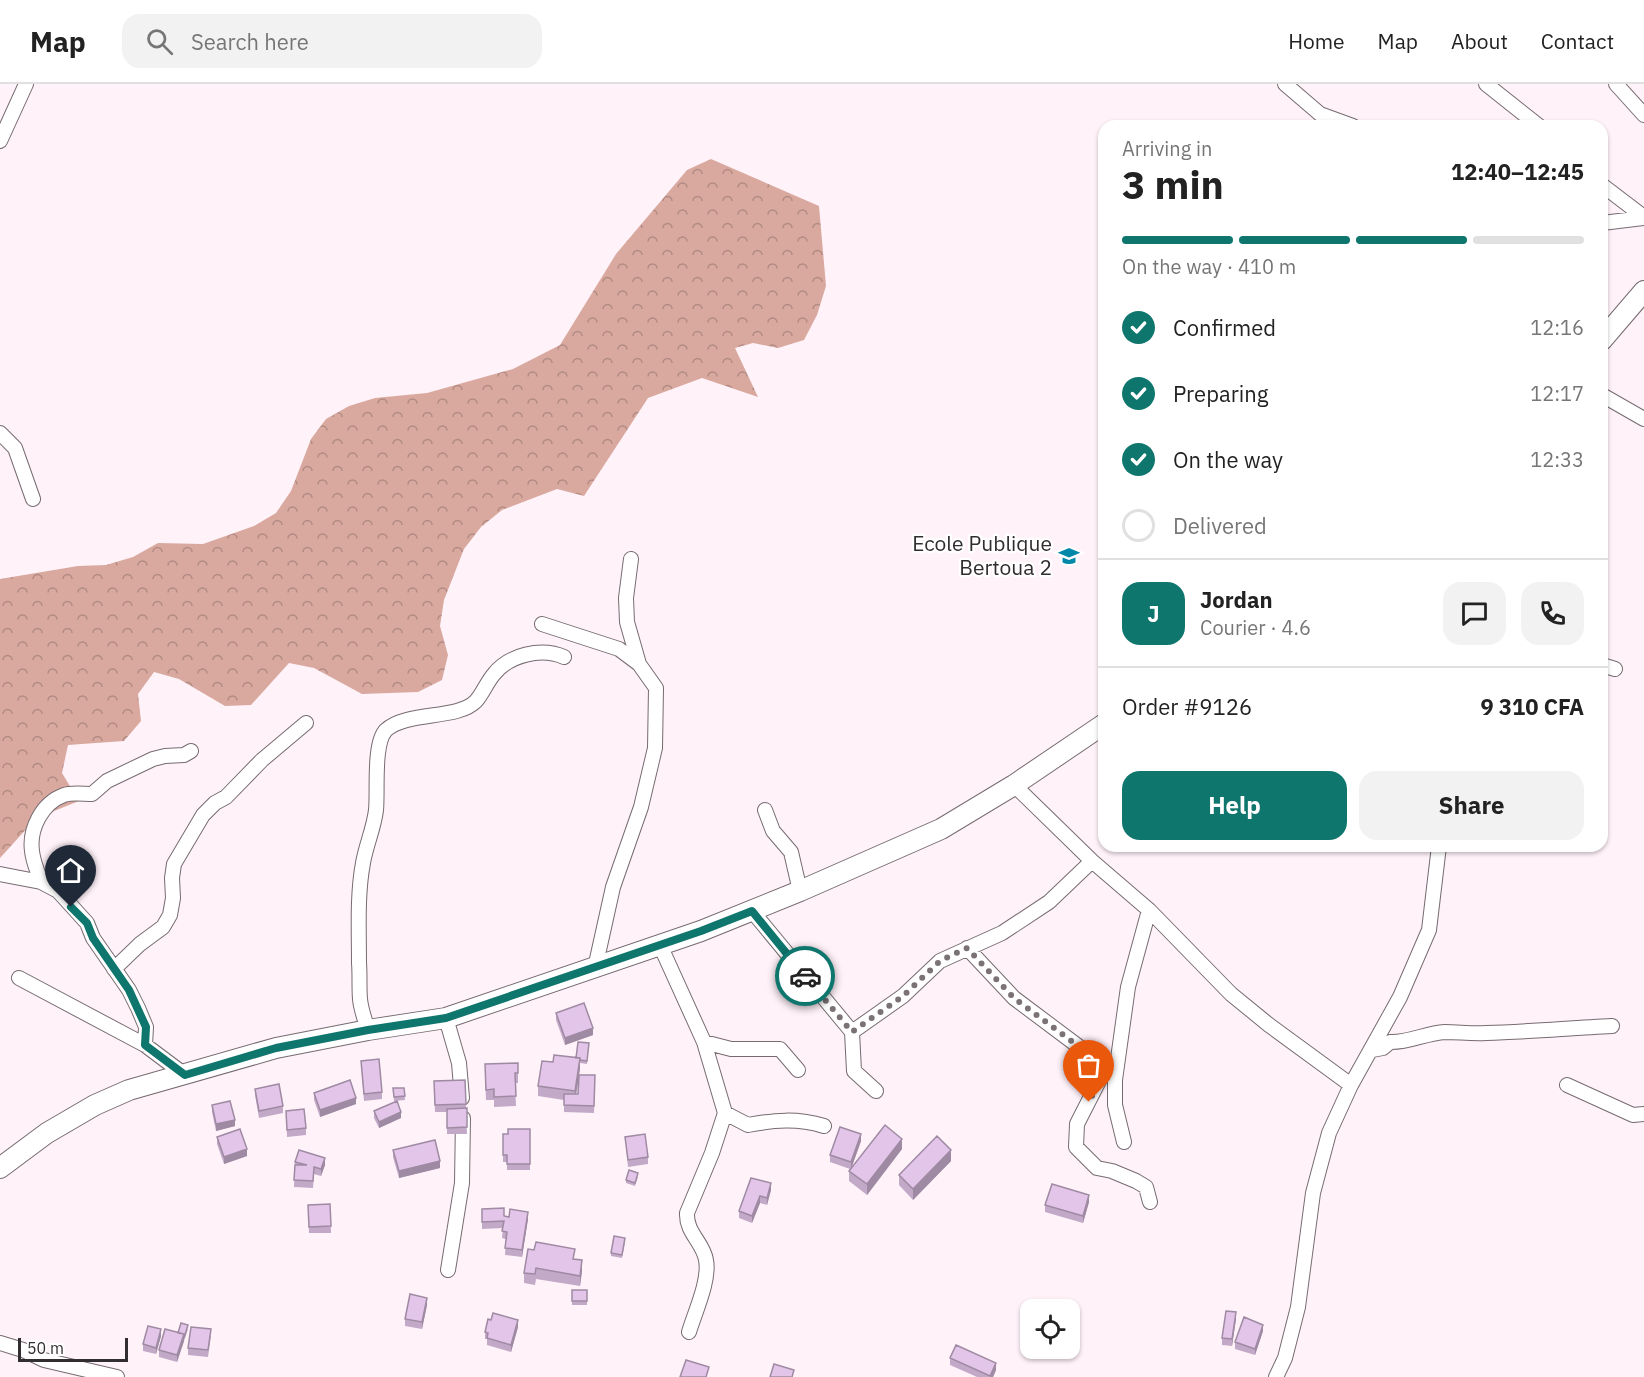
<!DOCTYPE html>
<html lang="en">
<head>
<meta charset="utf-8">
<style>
	body { margin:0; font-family:"IBM Plex Sans",sans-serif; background:#f2f2f2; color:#222; height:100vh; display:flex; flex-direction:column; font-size:22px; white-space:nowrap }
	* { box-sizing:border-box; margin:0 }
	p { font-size:20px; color:#767676 }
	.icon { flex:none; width:33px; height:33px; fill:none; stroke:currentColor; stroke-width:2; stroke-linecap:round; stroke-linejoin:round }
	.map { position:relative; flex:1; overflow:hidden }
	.details { position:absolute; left:1098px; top:36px; width:510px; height:732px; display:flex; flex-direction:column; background:#fff; border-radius:18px; box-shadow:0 2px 4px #0004 }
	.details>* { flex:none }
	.buttons { position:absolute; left:1020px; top:1215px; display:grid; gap:12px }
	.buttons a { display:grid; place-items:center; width:60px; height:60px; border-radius:12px; background:#fff; box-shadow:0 2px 4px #0004; font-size:30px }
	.scale { position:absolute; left:18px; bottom:15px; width:110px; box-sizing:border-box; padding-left:6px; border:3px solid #322d30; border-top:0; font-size:16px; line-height:21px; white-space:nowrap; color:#322d30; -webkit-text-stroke:4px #fff; paint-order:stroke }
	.pin { position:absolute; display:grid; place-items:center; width:51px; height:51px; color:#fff; margin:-62px -26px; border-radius:50% 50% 50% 0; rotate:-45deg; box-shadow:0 0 6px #0007 }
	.pin .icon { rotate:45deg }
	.courier { position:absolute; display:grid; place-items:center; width:60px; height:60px; margin:-30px; border:4px solid #0f766e; border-radius:50%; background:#fff; color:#222; box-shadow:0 2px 8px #0007 }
	.headline em { font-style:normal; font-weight:700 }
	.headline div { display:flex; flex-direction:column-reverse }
	.headline { display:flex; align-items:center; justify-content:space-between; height:102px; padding:0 24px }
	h1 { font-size:39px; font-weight:700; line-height:45px }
	.bar { display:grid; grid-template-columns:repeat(4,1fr); gap:9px 6px; align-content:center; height:72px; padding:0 24px }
	.bar i { height:8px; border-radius:4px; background:#e0e0e0 }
	.bar .current { background:#0f766e }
	.bar p { grid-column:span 4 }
	.line { display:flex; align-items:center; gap:15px; padding:0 24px; border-top:2px solid #e0e0e0 }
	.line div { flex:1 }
	.round { display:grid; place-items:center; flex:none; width:63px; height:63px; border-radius:18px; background:#f2f2f2 }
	ol { padding:0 24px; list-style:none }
	li { display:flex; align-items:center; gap:18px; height:66px }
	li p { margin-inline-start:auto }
	li .icon { padding:6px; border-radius:50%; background:#0f766e; color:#fff; stroke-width:4 }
	li:last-child { color:#767676 }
	li i { width:33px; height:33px; border:3px solid #e0e0e0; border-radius:50% }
	.primary-button { display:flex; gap:12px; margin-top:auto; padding:12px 24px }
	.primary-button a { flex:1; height:69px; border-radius:18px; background:#0f766e; color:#fff; font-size:24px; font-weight:700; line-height:69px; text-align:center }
	.primary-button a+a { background:#f2f2f2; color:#222 }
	header { display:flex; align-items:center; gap:36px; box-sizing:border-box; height:84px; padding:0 30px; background:#fff; border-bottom:2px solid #e0e0e0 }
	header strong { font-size:28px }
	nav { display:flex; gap:33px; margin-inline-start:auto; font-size:21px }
	.search { width:420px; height:54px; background:#f2f2f2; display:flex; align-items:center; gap:15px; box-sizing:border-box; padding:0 21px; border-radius:18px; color:#767676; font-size:22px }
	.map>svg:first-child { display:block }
	.forest { fill:url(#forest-crowns) }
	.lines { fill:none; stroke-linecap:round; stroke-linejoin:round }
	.street-casing { stroke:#766b71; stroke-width:16 }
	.secondary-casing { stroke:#766b71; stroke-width:22 }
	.street { stroke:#fff; stroke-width:14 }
	.secondary { stroke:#fff; stroke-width:20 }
	.wall { fill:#c3a9c8; fill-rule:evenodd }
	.shaded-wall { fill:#9f8aa3 }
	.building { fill:#e3c5e9; stroke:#9f8aa3; stroke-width:1.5 }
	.done { stroke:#7a7276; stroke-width:6; stroke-dasharray:0 10.8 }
	.route { stroke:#0f766e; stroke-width:8 }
	.labels { text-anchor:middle; stroke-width:4.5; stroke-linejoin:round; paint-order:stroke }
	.poi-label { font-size:21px; fill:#322d30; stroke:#fff; text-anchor:end }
</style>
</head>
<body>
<header>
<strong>Map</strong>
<div class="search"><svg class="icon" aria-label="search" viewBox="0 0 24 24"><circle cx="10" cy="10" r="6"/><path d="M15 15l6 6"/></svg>Search here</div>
<nav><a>Home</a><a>Map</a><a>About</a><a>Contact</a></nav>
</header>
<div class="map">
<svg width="1644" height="1293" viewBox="0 0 1644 1293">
	<defs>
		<pattern id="forest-crowns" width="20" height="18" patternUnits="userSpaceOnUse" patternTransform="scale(1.5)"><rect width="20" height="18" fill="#d9a99f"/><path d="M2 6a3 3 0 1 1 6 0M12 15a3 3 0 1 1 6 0" fill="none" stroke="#b18a82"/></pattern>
	</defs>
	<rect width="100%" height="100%" fill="#fff2f9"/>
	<path class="forest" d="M711,75L819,122L826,202L817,231L804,256L778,264L753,259L735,264L758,313L702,294L648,314L584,412L557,405L502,426L481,443L464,465L444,516L440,542L448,571L442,596L418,608L362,610L314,584L289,579L251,621L225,622L179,595L154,588L138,610L141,637L124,657L68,661L62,689L79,717L54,727L30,741L0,774V495L78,482L106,481L133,473L158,459L203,460L254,442L276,429L291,407L311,355L326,335L349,322L375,314L427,309L513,285L560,261L616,170L687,86Z"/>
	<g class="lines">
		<g class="street-casing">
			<path id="street" d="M1285,0L1320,30L1353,42
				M1486,0L1539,42
				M1616,0L1644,31
				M0,57L26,0
				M1602,101L1644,133
				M1602,139L1644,134
				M1602,311L1644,335
				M0,349L15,364L33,415
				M542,540L619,565L639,580
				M1602,581L1615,585
				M1014,701L1092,777L1149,826L1231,910L1269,941L1351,1001
				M765,726L773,747L791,768L800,807
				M0,790L41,798L58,807L87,839L93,854L129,906L138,924L146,943L145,961
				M41,798C38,788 33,778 32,767C29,745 42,719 64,711C72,708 84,710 92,710L107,697L153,675L165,672L184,671L191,667
				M752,827L852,948L854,987L876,1007
				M660,861L704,958L725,1029L712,1069L687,1129C686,1149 703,1158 706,1176C710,1196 695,1228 689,1248
				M967,864L1014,914L1106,983L1077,1040L1076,1063L1097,1084L1112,1087L1136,1097L1146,1103L1150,1118
				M595,884L613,803L641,723L655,664L656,604L639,580L627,538L626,514L631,475
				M114,885L140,860L163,843L170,831L173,814L172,794L174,780L203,731L215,719L226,713L262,676L306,639
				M19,894L145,961L185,991
				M446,934L459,979L462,1014
				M368,946C365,936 361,926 360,915C359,904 360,891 359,879C359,846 357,811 363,779C366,761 374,744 376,726C378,708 373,659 386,646C406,627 458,636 476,617C483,609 487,598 494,590C509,571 541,563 564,573
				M852,948L903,912L940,877L1002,849L1049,818L1092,777
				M704,958L731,965H780L798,986
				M1372,966L1383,964L1390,958C1408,959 1426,949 1445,948C1458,948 1473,950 1486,949C1528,948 1570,944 1612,942
				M1567,1001L1633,1031L1644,1030
				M725,1029L748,1041C775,1036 797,1034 824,1042
				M1124,1058L1115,1021V996L1128,903L1149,826
				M448,1186L462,1099L463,1034
				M0,1259L23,1266L44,1276L117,1293
				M1276,1293L1285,1274L1298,1223L1313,1109L1329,1049L1351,1001L1400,913L1429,846L1439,762"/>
		</g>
		<g class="secondary-casing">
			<path id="secondary" d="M1602,256L1644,207
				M0,1084L47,1049L95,1021L129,1006L276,964L368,946L446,934L701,847L800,807L941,745L1014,701L1104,640"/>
		</g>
		<use href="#street" class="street"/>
		<use href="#secondary" class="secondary"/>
	</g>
	<path class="wall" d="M556,929L593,951L565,961L556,936Z
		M589,959L587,980L580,979L579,991H595L594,1029L564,1028V1016L538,1012V1002L553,978L576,974ZM579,992L578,1010H576L577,1006Z
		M361,977L382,1008V1015L364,1017Z
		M518,979V999H515L516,1022L494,1023V1016H486L485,990Z
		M465,996L467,1050H447V1028H435L434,997Z
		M393,1004H404L405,1016L394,1017Z
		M255,1005L283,1022V1029L259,1034L255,1011Z
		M314,1009L356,1020L320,1033L314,1016Z
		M212,1021L235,1042L216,1047L212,1028Z
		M286,1027L306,1044V1051L287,1053Z
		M374,1027L401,1034L379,1044L374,1034Z
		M530,1045V1086H507V1078H503V1050H508Z
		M217,1053L247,1072L224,1080L217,1060Z
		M625,1053L648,1073V1080L628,1083Z
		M861,1057L851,1085L902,1065L867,1111L849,1097V1087L850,1085L830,1078V1071Z
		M393,1066L440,1084L399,1094L393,1073Z
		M951,1077L913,1116L899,1101V1091Z
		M295,1078L325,1081L321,1092L314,1090L313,1104L294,1103Z
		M638,1093L635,1102L626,1099V1096Z
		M751,1094L771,1106L767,1121L760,1119L752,1139L739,1134V1127Z
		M1089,1118L1083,1139L1045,1128V1121Z
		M330,1120L331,1149H309L308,1121Z
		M482,1125L504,1132L528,1135L522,1173L505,1171L506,1155L502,1154L503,1144L482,1145Z
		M625,1158L622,1174L611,1172V1169Z
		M528,1165L575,1175L582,1187L580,1202L536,1195L535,1201L524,1199V1189Z
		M572,1206H587V1221H572Z
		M427,1221L422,1245L405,1242V1235Z
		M1236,1235L1232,1262L1222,1261V1254Z
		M518,1243L511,1268L487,1261V1255H485V1248Z
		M188,1245L177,1278L159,1273V1266Z
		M1263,1247L1255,1271L1235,1265V1258Z
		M161,1252L156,1270L143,1267V1260Z
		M211,1252L208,1273L188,1271V1264Z
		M950,1274L996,1286L993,1293H977L950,1281Z"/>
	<path class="shaded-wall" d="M593,944V951L565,961V954Z
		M580,974V985L575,1017V1007Z
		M356,1014V1020L320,1033V1026Z
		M401,1028V1034L379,1044V1038Z
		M235,1036V1042L216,1047V1040Z
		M861,1050V1057L851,1085V1078Z
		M902,1055V1065L867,1111V1100Z
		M247,1065V1072L224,1080V1073Z
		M951,1066V1077L913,1116V1105Z
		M325,1074V1081L321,1092V1085Z
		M440,1077V1084L399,1094V1087Z
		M771,1099V1106L767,1121V1114Z
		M1089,1111V1118L1083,1139V1132Z
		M760,1112V1119L752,1139V1132Z
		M528,1128V1135L522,1173V1166Z
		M582,1176V1187L580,1202V1192Z
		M427,1214V1221L422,1245V1238Z
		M1236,1228V1235L1232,1262V1255Z
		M518,1236V1243L511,1268V1261Z
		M1263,1241V1247L1255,1271V1265Z
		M161,1245V1252L156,1270V1264Z
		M184,1250V1257L177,1278V1271Z
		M996,1279V1286L993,1293H990Z"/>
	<path class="building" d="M584,919L593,944L565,954L556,929Z
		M578,958L589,959L587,977L580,976V974H576Z
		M554,971L580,974L575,1007L538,1002L542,977L553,978Z
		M379,975L382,1008L364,1010L361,977Z
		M518,979V989H515L516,1012L494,1013V1005L486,1006L485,980Z
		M579,991H595L594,1022L564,1021V1010H578Z
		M350,996L356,1014L320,1026L314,1009Z
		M465,996L466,1020L435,1021L434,997Z
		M279,1000L283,1022L259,1027L255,1005Z
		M393,1004H404L405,1012L394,1013Z
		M230,1017L235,1036L216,1040L212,1021Z
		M397,1017L401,1028L379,1038L374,1027Z
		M467,1024V1043L447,1044V1025Z
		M304,1025L306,1044L287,1046L286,1027Z
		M885,1041L902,1055L867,1100L849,1087Z
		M840,1043L861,1050L851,1078L830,1071Z
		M240,1045L247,1065L224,1073L217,1053Z
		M508,1045H530V1080H507V1071H503V1050H508Z
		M645,1050L648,1073L628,1076L625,1053Z
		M937,1052L951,1066L913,1105L899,1091Z
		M435,1056L440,1077L399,1087L393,1066Z
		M299,1066L325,1074L321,1085L314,1083L313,1097L294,1096L295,1081H307L295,1078Z
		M629,1086L638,1089L635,1099L626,1096Z
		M751,1094L771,1099L767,1114L760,1112L752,1132L739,1127Z
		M1052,1100L1089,1111L1083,1132L1045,1121Z
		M330,1120L331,1142L309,1143L308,1121Z
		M504,1124V1132L509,1133L510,1125L528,1128L522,1166L505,1164L507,1148L502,1147L504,1137L482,1138V1125Z
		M614,1152L625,1154L622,1171L611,1169Z
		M536,1158L575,1165L573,1175L582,1176L580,1192L536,1184L535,1190L524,1189L528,1165L534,1166Z
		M572,1206H587V1217H572Z
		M410,1210L427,1214L422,1238L405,1235Z
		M1226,1227L1236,1228L1232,1255L1222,1254Z
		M493,1229L518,1236L511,1261L487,1254L488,1249L485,1248L488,1235L491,1236Z
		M1244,1233L1263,1241L1255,1265L1235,1258Z
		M181,1239L188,1241L184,1254V1250L178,1249Z
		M148,1242L161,1245L156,1264L143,1260Z
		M191,1243L211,1245L208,1266L188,1264Z
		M165,1245L184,1250L177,1271L159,1266Z
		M956,1261L996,1279L990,1292L950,1274Z
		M686,1276L709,1283L706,1293H680Z
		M774,1280L794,1286L792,1293H770Z"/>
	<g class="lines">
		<path class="done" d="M805,892L852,948L903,912L940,877L967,864L1014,914L1106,983L1089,1018"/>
		<path class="route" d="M71,823L87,839L93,854L129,906L146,943L145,961L185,991L276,964L368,946L446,934L701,847L752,827L805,892"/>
	</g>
	<defs>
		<g id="school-bare" transform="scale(1.62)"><path d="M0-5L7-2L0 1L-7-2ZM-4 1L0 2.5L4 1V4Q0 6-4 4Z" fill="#0488a9" stroke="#fff" stroke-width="2.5" paint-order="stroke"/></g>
	</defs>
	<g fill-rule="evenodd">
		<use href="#school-bare" x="1069" y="472"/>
	</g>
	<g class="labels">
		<g class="poi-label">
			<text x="1052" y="467">Ecole Publique<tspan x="1052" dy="24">Bertoua 2</tspan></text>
		</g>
	</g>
</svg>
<div class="buttons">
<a><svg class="icon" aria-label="locate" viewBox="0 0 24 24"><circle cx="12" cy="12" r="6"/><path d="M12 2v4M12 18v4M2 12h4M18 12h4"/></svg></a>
</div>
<div class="scale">50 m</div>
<div class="pin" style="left:1089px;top:1018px;background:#ea580c"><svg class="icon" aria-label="bag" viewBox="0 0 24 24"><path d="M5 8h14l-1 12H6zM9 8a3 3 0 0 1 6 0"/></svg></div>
<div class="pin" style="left:71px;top:823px;background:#1f2937"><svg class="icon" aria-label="home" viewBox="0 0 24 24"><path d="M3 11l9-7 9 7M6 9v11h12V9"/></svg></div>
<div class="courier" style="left:805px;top:892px"><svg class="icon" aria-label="car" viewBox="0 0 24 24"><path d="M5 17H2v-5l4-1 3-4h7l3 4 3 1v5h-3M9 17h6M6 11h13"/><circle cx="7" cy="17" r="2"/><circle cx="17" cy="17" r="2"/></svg></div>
<section class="details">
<div class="headline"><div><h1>3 min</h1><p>Arriving in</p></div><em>12:40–12:45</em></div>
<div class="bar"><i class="current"></i><i class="current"></i><i class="current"></i><i></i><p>On the way · 410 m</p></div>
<ol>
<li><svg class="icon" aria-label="check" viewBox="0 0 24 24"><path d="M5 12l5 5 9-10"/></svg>Confirmed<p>12:16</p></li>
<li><svg class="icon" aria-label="check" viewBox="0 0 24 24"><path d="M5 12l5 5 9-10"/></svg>Preparing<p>12:17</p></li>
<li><svg class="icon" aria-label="check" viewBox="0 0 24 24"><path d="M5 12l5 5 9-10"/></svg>On the way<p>12:33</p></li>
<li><i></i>Delivered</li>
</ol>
<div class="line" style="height:108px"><b class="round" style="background:#0f766e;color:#fff">J</b><div><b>Jordan</b><p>Courier · 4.6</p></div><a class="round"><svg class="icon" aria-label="chat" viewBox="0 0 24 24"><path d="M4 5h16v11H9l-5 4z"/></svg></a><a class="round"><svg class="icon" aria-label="phone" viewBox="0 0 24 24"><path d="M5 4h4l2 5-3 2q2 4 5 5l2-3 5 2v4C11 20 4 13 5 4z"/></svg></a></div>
<div class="line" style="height:78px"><div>Order #9126</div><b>9 310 CFA</b></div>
<div class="primary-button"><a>Help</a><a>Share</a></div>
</section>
</div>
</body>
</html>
